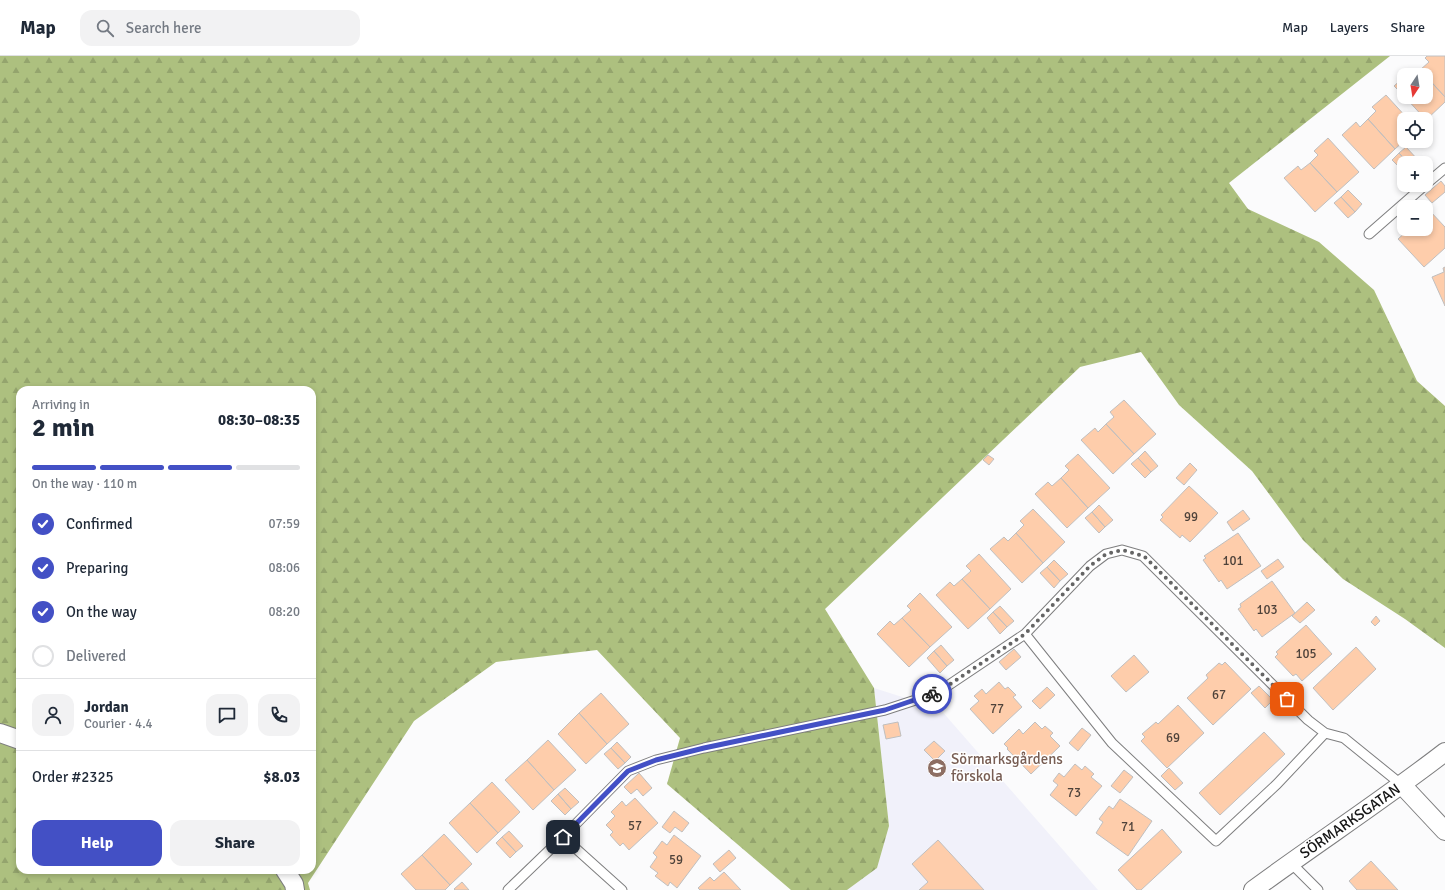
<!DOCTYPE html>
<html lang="en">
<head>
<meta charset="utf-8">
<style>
	body { margin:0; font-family:Signika,sans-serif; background:#f2f2f3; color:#1f2937; height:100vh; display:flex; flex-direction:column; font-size:15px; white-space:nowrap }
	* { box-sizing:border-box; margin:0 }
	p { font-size:13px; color:#747a83 }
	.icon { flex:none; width:22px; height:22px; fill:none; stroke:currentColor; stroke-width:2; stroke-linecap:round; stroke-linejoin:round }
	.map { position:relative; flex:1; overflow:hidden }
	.drawer { position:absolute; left:16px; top:330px; width:300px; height:488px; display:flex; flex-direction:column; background:#fff; border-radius:12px; box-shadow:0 2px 6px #0003 }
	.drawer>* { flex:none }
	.needle { width:26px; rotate:192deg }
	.buttons { position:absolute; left:1397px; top:12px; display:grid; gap:8px }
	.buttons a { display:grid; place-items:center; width:36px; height:36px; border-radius:8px; background:#fff; box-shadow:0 2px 6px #0003; font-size:20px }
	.pin { position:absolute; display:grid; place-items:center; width:34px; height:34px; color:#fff; margin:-17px; border-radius:8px; box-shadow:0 2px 6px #0006 }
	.courier { position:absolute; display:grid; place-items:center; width:40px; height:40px; margin:-20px; border:3px solid #4350c5; border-radius:50%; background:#fff; color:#222; box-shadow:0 1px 5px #0007 }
	.overview em { font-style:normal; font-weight:700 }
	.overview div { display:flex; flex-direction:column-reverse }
	.overview { display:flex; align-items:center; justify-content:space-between; height:68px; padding:0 16px }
	h1 { font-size:26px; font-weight:700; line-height:30px }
	.bar { display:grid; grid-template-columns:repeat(4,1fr); gap:6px 4px; align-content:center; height:48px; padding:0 16px }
	.bar i { height:5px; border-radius:3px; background:#e0e1e3 }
	.bar .selected { background:#4350c5 }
	.bar p { grid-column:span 4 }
	.line { display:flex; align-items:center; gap:10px; padding:0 16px; border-top:1px solid #e0e1e3 }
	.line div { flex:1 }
	.round { display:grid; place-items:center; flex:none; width:42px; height:42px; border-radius:12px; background:#f2f2f3 }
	ol { padding:0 16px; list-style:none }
	li { display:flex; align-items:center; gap:12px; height:44px }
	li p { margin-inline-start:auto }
	li .icon { padding:4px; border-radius:50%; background:#4350c5; color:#fff; stroke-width:4 }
	li:last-child { color:#747a83 }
	li i { width:22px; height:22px; border:2px solid #e0e1e3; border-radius:50% }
	.primary-button { display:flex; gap:8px; margin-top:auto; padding:8px 16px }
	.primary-button a { flex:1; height:46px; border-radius:12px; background:#4350c5; color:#fff; font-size:16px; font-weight:700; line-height:46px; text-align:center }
	.primary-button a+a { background:#f2f2f3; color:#1f2937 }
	header { display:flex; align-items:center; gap:24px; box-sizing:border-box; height:56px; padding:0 20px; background:#fff; border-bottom:1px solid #e0e1e3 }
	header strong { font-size:19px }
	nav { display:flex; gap:22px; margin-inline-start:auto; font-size:14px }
	.search { width:280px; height:36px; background:#f2f2f3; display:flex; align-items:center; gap:10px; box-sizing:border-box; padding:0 14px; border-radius:12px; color:#747a83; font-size:15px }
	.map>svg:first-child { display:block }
	.built { fill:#f1f1fa }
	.forest { fill:url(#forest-firs); fill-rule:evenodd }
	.building { fill:#fecdab; stroke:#c0bfbf }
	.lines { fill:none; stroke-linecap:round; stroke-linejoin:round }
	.service-casing { stroke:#7e7e7f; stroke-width:11 }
	.minor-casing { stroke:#7e7e7f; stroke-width:20 }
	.service { stroke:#fff; stroke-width:9 }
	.minor { stroke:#fff; stroke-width:18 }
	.done { stroke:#656565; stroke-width:4; stroke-dasharray:0 7.2 }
	.route { stroke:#4350c5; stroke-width:5 }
	.labels { text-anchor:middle; stroke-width:3; stroke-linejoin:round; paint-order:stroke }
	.number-label { font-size:13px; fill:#4e423a }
	.education-label { font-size:15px; fill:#785e54; stroke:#fff; text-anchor:start }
	.street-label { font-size:15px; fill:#141414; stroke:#fff }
</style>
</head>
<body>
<header>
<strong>Map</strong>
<div class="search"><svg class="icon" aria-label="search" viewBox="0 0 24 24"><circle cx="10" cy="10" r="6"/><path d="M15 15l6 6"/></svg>Search here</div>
<nav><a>Map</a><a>Layers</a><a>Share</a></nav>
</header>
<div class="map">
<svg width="1445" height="834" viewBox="0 0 1445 834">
	<defs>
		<pattern id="forest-firs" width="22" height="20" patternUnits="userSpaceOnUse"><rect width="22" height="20" fill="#adc07f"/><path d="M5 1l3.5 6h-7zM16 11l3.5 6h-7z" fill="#94a46d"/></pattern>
	</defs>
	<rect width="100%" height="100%" fill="#fbfbfc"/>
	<path class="built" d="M874,632L940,653L1098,834H847L877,812L889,770Z"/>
	<path class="forest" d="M0,0H1390L1229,127L1248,153L1319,186L1374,234L1417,325L1445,350V592L1405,563L1343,523L1303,484L1252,415L1179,349L1141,296L1080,311L825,553L874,632L889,770L877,812L847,834H791L667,728L680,682L597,594L496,606L414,665L308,827L310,834H0ZM20,334H312V814H20Z"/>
	<path class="building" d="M1427,0H1445V41L1420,14L1429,6L1425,2Z
		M1426,20L1445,41V46L1426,64L1405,41H1426Z
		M1404,21V40L1394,30Z
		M1386,39L1408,63H1404V85L1395,93L1368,63L1376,55L1372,51Z
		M1368,63L1395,93L1374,113L1342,79L1356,66L1360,71Z
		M1328,82L1359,116L1337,136L1310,107L1318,99L1314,95Z
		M1406,91L1419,105L1417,107H1408L1399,97Z
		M1399,97L1408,107H1404V116L1392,104Z
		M1310,107L1337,136L1315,156L1284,122L1298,110L1301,114Z
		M1441,125L1445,130V136L1432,147L1425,139Z
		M1348,134L1362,148L1355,156L1341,141Z
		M1341,141L1355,156L1348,162L1334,147Z
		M1429,154L1445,171V192L1424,211L1398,183L1408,174L1407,173H1426V157Z
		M1445,211V250L1432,221L1444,216L1443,212Z
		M1124,344L1156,378L1134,398L1106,368L1114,361L1110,356Z
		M1106,368L1134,398L1113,418L1081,384L1095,372L1098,376Z
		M1145,395L1158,410L1151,416L1138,402Z
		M1078,398L1110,432L1088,452L1061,422L1069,414L1065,410Z
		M988,399L994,403L989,409L983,404Z
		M1138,402L1151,416L1145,422L1131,408Z
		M1190,407L1197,414L1184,429L1176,422Z
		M1061,422L1088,452L1067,472L1035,438L1048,426L1052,430Z
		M1189,430L1218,457L1190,486L1182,479L1180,482L1160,464L1163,461L1161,459Z
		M1099,449L1113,464L1105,471L1092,456Z
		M1033,453L1065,486L1043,507L1016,477L1024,469L1020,465Z
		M1243,454L1250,463L1233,475L1227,466Z
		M1092,456L1105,471L1099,477L1085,462Z
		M1016,477L1043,507L1022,527L990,493L1004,481L1008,485Z
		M1238,477L1261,510L1227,533L1221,524L1219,526L1203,504L1206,502L1204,500Z
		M979,498L1011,533L990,553L962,523L971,515L966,510Z
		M1278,503L1284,511L1267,523L1261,515Z
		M1054,504L1068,518L1060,525L1047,511Z
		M1047,511L1060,525L1054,532L1040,517Z
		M962,523L990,553L968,573L936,539L950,526L954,530Z
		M1272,525L1295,557L1262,581L1256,573L1254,575L1238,553L1241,551L1240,548Z
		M920,537L952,571L930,591L902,562L911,554L907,550Z
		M1307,546L1315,554L1300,567L1292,560Z
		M1000,550L1014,565L1007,571L993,556Z
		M993,556L1007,571L1000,578L987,562Z
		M1376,560L1380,565L1375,570L1371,566Z
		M902,562L930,591L909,611L877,578L890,565L894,569Z
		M1306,569L1332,598L1302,625L1296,618L1293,620L1275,601L1278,598L1276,596Z
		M941,589L954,604L947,610L934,595Z
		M1356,591L1376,613L1333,654L1313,632Z
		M1014,593L1021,601L1006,614L999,606Z
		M934,595L947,610L940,617L927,602Z
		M1134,599L1149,616L1126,636L1111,620Z
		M1225,606L1251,633L1213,669L1187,642L1208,622L1206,619L1219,607L1222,609Z
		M999,626L1005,633L1008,631L1016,639L1013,641L1022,651L993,678L970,653L979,645L974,640L982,633L986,638Z
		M1259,630L1273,644L1265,652L1251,637Z
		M1047,631L1055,639L1040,653L1032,645Z
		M601,637L629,668L607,688L579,657Z
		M1178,649L1204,677L1167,712L1141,685L1145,681L1142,678L1156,666L1158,668Z
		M579,657L607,688L586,708L558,678Z
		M898,666L901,680L886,683L883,669Z
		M1035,666L1042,673L1045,670L1053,677L1050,680L1060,690L1031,718L1007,693L1008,692L1004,688L1019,673L1023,678Z
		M1082,672L1091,679L1078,695L1069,687Z
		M1264,676L1285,698L1220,759L1199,737Z
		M548,684L576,714L554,734L527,704Z
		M934,685L945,695L935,705L924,694Z
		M617,686L631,701L625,707L611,692Z
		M611,692L625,707L618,713L604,698Z
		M527,704L554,734L533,754L505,724Z
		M1075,708L1082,714L1085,710L1094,718L1091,721L1102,730L1076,760L1050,739L1058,729L1053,725L1059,717L1064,721Z
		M1169,712L1183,727L1175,734L1161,720Z
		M1124,714L1133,721L1120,737L1111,730Z
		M639,717L652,732L643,740L637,733L631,738L624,731Z
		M492,726L520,756L498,777L470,747Z
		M565,732L579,746L571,753L558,738Z
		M558,738L571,753L565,759L551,745Z
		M635,742L658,767L629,794L623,787L620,790L610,779L613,776L606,769L615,760L611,756L622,745L626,750Z
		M1120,743L1152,765L1128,800L1096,777L1103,766L1099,763L1109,750L1113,753Z
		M470,747L498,777L477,797L449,767Z
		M674,755L689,767L682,776L675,771L670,777L662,771Z
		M1162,773L1182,796L1141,834H1137L1118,814Z
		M509,775L523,790L516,796L502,781Z
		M444,778L472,808L450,829L422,799Z
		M674,779L701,800L677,832L670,826L668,830L655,820L658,817L650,811L657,801L653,797L662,785L667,789Z
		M502,781L516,796L510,802L496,787Z
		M938,784L984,834H919L928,826L912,808Z
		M729,794L736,802L720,816L713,808Z
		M422,799L450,829L445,834H416L401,818Z
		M1371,805L1398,834H1357L1349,825Z
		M724,816L741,834H700L698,832L710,821L714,825Z
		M462,826L469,834H455L454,833Z"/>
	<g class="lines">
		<g class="service-casing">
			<path id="service" d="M1426,128L1445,112
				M1369,178L1425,129
				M1325,677L1277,728L1216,785L1112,687L1025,578L1090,510L1106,498L1122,494L1143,500L1308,664L1325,677L1344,682L1402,729
				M563,781L628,715L656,704L704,692L885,654L937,637L1025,578
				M1291,807L1318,834
				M508,834L563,781L622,834"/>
		</g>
		<g class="minor-casing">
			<path id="minor" d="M0,677L20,684
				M1402,729L1445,775
				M285,814L294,828L295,834
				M1253,834C1317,787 1383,744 1445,696"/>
		</g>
		<use href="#service" class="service"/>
		<use href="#minor" class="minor"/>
	</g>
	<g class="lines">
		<path class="done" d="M932,638L937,637L1025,578L1090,510L1106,498L1122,494L1144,500L1287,643"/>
		<path class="route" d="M563,781L628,715L656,704L704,692L885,654L932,638"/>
	</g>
	<defs>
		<g id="school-disc" transform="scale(1)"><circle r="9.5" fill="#8d6e63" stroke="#fff"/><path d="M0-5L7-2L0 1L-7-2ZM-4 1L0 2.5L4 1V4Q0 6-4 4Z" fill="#fff"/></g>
	</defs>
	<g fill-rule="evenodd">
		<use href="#school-disc" x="937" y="712"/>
	</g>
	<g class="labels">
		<g class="number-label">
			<text x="1191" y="465">99</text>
			<text x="1233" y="509">101</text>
			<text x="1267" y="558">103</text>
			<text x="1306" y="602">105</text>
			<text x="1219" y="643">67</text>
			<text x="997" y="657">77</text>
			<text x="1173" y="686">69</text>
			<text x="1074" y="741">73</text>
			<text x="635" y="774">57</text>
			<text x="1128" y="775">71</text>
			<text x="676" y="808">59</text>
		</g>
		<g class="education-label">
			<text x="951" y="708">Sörmarksgårdens<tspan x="951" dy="17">förskola</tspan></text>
		</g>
		<g class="street-label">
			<text transform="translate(1350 765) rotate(-35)" y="5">SÖRMARKSGATAN</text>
		</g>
	</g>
</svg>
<div class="buttons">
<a><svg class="needle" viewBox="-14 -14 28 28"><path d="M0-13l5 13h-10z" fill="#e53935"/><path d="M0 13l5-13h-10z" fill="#747a83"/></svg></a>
<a><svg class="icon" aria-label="locate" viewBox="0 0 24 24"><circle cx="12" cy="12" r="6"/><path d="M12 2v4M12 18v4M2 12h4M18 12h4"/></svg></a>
<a>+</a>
<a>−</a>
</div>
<div class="pin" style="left:1287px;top:643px;background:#ea580c"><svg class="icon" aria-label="bag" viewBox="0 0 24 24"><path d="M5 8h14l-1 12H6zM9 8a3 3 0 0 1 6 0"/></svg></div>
<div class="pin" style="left:563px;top:781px;background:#1f2937"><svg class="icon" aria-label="home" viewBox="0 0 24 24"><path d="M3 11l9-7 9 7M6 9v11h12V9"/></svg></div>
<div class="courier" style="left:932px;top:638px"><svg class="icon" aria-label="bike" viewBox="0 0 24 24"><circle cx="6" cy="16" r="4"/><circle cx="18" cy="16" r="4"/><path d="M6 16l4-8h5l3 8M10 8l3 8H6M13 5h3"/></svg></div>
<section class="drawer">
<div class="overview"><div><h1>2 min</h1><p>Arriving in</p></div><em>08:30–08:35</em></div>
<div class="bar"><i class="selected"></i><i class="selected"></i><i class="selected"></i><i></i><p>On the way · 110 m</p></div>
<ol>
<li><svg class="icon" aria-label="check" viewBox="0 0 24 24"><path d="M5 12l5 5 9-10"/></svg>Confirmed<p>07:59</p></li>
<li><svg class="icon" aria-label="check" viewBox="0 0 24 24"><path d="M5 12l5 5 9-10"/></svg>Preparing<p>08:06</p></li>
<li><svg class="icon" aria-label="check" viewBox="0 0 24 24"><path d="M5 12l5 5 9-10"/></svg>On the way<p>08:20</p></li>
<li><i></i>Delivered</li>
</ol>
<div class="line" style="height:72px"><a class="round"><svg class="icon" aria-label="person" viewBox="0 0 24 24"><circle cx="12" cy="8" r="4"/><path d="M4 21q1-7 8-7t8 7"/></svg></a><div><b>Jordan</b><p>Courier · 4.4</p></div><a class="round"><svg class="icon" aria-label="chat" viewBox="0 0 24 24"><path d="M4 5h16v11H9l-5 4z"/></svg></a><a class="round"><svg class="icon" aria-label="phone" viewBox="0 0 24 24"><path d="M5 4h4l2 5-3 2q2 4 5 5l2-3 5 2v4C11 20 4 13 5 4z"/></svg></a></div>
<div class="line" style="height:52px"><div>Order #2325</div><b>$8.03</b></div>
<div class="primary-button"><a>Help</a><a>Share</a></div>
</section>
</div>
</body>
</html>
